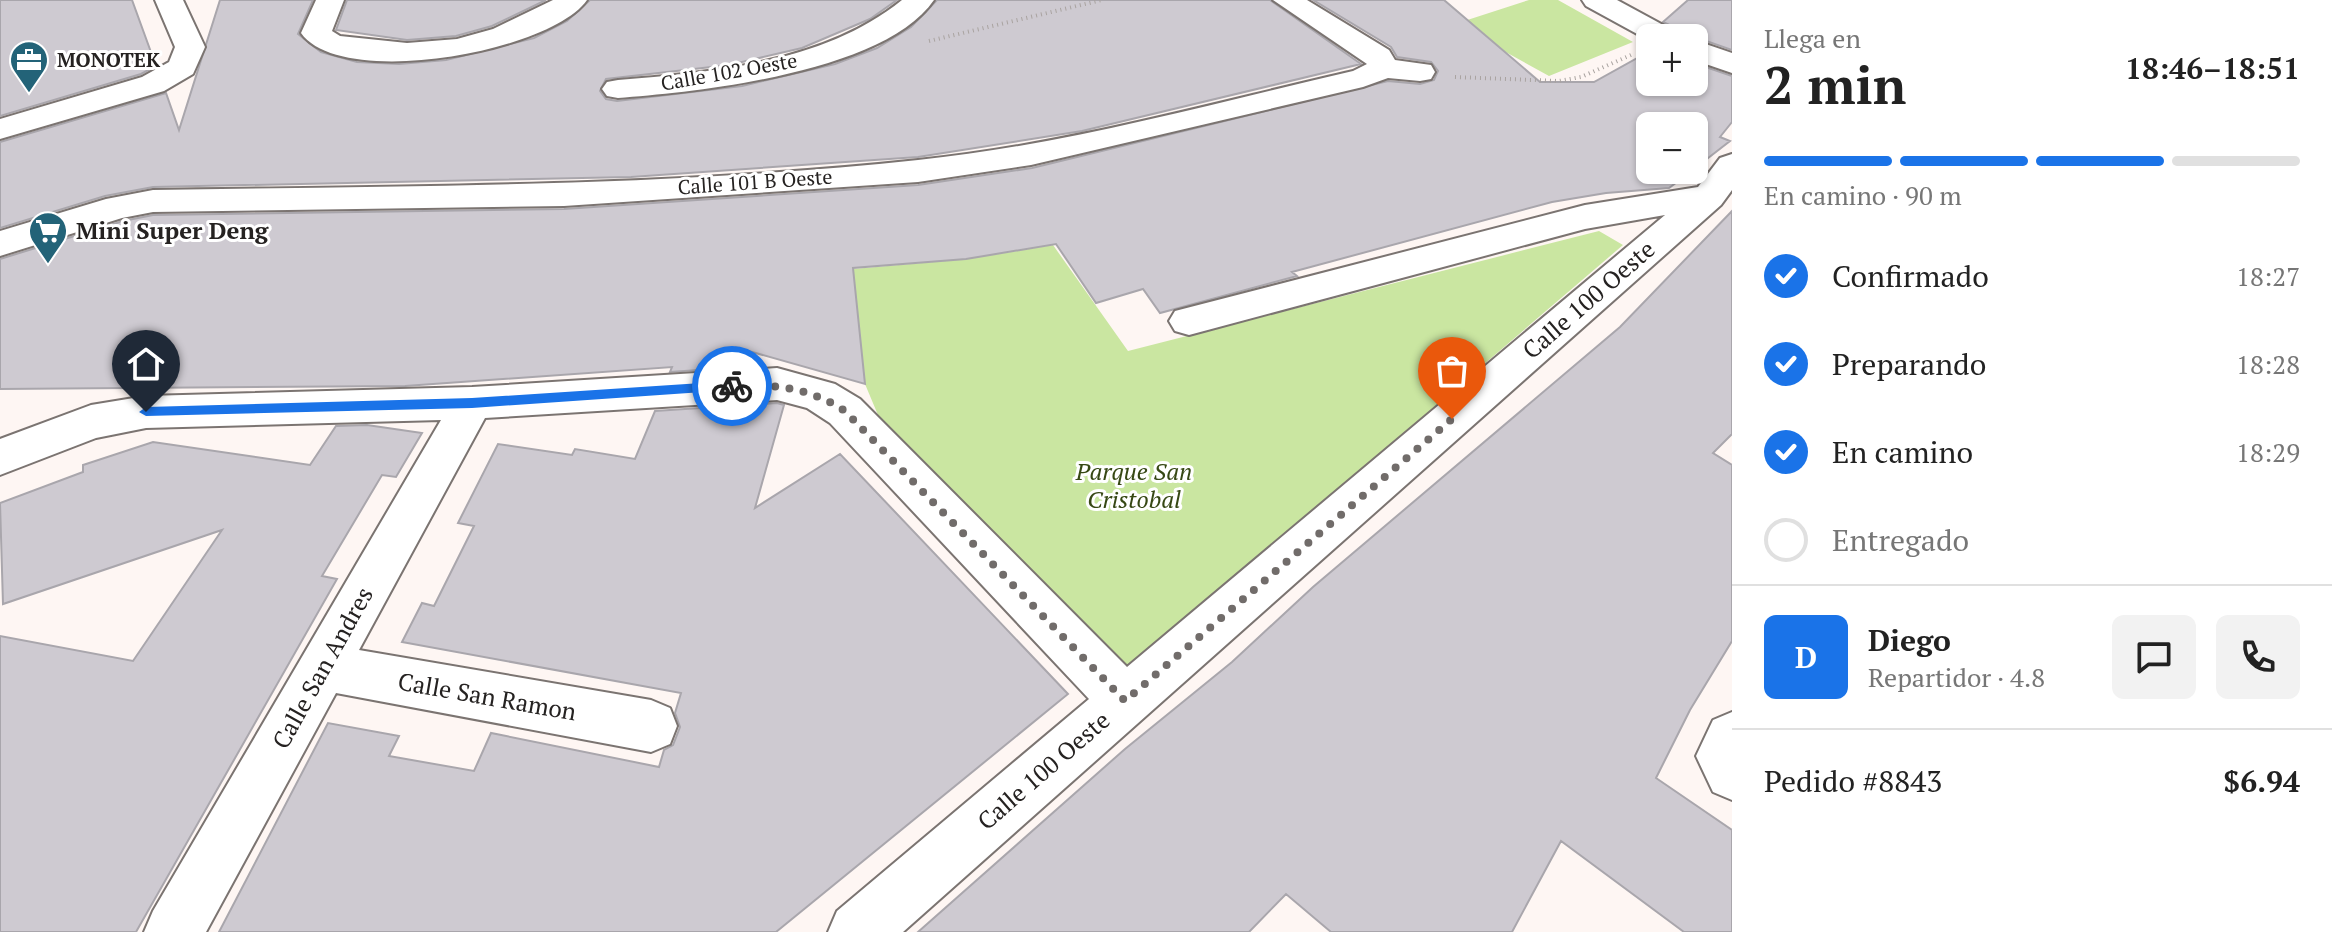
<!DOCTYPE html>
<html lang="es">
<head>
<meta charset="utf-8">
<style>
	body { margin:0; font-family:"PT Serif",serif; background:#f2f2f2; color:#222; height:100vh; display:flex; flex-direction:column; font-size:30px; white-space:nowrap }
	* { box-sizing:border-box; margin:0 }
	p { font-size:26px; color:#767676 }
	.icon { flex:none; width:44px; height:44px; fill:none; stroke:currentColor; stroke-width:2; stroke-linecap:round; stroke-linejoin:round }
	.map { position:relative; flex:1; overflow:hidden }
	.panel { display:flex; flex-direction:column; background:#fff; width:600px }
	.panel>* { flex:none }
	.buttons { position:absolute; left:1636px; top:24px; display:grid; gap:16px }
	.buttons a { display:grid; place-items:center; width:72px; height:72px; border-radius:12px; background:#fff; box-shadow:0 2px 6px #0004; font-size:40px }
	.pin { position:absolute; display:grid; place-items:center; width:68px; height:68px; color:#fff; margin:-82px -34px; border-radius:50% 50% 50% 0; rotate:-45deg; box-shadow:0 0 8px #0007 }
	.pin .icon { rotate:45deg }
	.courier { position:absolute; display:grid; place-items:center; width:80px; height:80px; margin:-40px; border:6px solid #1a73e8; border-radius:50%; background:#fff; color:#222; box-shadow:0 2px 10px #0007 }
	.overview em { font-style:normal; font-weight:800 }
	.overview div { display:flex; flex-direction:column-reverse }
	.overview { display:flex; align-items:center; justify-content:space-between; height:136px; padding:0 32px }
	h1 { font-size:52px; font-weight:800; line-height:60px }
	.bar { display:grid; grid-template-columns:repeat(4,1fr); gap:12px 8px; align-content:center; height:96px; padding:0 32px }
	.bar i { height:10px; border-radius:6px; background:#e0e0e0 }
	.bar .active { background:#1a73e8 }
	.bar p { grid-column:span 4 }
	.line { display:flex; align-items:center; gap:20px; padding:0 32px; border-top:2px solid #e0e0e0 }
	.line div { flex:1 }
	.round { display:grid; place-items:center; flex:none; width:84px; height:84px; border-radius:12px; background:#f2f2f2 }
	ol { padding:0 32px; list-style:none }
	li { display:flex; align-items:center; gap:24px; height:88px }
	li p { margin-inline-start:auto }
	li .icon { padding:8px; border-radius:50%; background:#1a73e8; color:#fff; stroke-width:4 }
	li:last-child { color:#767676 }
	li i { width:44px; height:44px; border:4px solid #e0e0e0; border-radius:50% }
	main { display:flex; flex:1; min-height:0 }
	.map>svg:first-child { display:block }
	.green { fill:#cae6a1 }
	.building { fill:#cecad1; stroke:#a9a6ac; stroke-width:2 }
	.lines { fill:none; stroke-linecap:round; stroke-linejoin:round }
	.minor-casing { stroke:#7b7471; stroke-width:4 }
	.path { stroke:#a9a3a0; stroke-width:4; stroke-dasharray:1 4; stroke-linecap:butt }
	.minor { fill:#fff; fill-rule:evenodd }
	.route { fill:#1a73e8 }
	.done { stroke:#716c6a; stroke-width:8; stroke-dasharray:0 14.4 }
	.labels { text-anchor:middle; stroke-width:6; stroke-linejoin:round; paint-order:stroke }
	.far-poi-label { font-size:20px; font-weight:bold; fill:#252221; stroke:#fff; text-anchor:start }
	.far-street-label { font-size:20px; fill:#252221; stroke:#fff }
	.poi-label { font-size:24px; font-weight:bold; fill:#252221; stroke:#fff; text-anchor:start }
	.street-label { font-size:24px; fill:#252221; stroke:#fff }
	.park-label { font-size:24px; font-style:italic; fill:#364814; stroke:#fff }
</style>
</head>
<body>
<main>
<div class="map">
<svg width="1732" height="932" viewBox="0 0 1732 932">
	<rect width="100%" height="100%" fill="#fef6f3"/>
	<path class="green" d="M1529,0H1558L1633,42L1549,76L1455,24Z
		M1599,231L1623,245L1126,671L883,427L865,384L853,269L967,259L1053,245L1128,351Z"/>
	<path class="building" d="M0,0H132L156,66L141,74L0,116Z
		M220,0H313L298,34L321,52L357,62L399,64L446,60L534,38L567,21L590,0H897L870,19L802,48L729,65L606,79L600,91L606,99L617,101L742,86L835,64L877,48L911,27L937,0H1270L1361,64L1082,131L918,157L631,177L153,187L105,196L0,228V142L166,93L179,130Z
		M347,0H546L492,26L456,36L407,40L336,30Z
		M1313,0H1444L1540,82H1594L1650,51V82H1694V63L1732,76V122L1720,137L1730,141L1694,169V126H1650V170H1693L1669,188L1606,193L1552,202L1292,272L1297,276L1160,313L1143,289L1096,303L1056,244L966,259L853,268L865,384L738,348L756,366L670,372L672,367L405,386L0,389V259L123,221L153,215L564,209L918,185L1032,168L1388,81L1420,84L1434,80L1438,71L1431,62L1397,57L1391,47Z
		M1688,0H1732V50L1695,37L1684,38V32L1663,22Z
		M1732,211V434L1713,453L1732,465V641L1690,710L1656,778L1732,830V932H1684L1561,841L1512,932H1331L1286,894L1249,932H918L1125,749L1232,662L1313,587L1620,327Z
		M777,403L784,405L755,508L840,454L1068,694L776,932H219L328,723L399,736L389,756L474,771L491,733L659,767L664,750L673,745L680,727L675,713L681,693L402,642L422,603L434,606L474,526L458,523L498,444L572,455L575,449L635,459L655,411Z
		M367,425L422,433L396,477L382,475L322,576L337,579L136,932H0V636L133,661L222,530L3,604L0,503L83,472V465L153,442L310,465L336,426Z"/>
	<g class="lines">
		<g class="minor-casing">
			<path id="minor" d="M155,0H183L205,47L193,74L164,91L0,139V119L142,77L169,62L175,47Z
				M316,0H344L332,31L340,36L407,43L457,39L493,29L553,0H587C551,52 341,90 301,33Z
				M902,0H934C885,72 700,92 618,98L607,96L602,89L607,82L618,80C714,72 824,63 902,0Z
				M1273,0H1307L1389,50L1395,60L1431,65L1435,72L1431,79L1420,81L1388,78L1363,87L1031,165L918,182L564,206L153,212L122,218L0,256V231L106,199L153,190C408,186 664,187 918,160C1065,145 1209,104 1353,71L1367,64Z
				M1582,0H1617L1676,32L1681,38H1650V41L1586,6Z
				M1694,40L1732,53V73L1694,60Z
				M1732,154V190L1721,205L903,932H828L837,911L1089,699L830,423L807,408L777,400L485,418L359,650L651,700L670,708L677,726L670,744L651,752L336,693L206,932H144L153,911L441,420L146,428L96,438L0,475V439L91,405L146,396L472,387L777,368L835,384L860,399L1127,667L1665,215L1585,229L1189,335L1175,331L1169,321L1175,311L1585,205L1698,187L1720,158Z
				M1732,712V800L1713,792L1696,756L1713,720Z"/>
		</g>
		<path class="path" d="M929,41L1102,0
			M1455,77L1559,81L1581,77L1631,55"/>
		<use href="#minor" class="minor"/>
	</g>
	<path class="route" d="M732,381L738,386L732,390L472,408L146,416L139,412L146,407L472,398Z"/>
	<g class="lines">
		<path class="done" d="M732,386C775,384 808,387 845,411L1125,701L1452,419"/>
	</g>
	<defs>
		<g id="office-pin" transform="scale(2)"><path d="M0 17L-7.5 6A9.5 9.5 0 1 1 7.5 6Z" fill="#236378" stroke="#fff"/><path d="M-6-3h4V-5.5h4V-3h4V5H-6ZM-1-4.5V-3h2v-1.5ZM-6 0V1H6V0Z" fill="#fff"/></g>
		<g id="supermarket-pin" transform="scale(2)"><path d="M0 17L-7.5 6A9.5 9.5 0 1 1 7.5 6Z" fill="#236378" stroke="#fff"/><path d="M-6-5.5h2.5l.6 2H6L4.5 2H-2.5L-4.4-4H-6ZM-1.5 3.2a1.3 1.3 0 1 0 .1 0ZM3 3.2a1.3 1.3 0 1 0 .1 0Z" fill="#fff"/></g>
	</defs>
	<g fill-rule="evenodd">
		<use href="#office-pin" x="29" y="60"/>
		<use href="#supermarket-pin" x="48" y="231"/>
	</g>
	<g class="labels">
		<g class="far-poi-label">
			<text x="57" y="67">MONOTEK</text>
		</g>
		<g class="far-street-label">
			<text transform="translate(729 72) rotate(-10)" y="7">Calle 102 Oeste</text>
			<text transform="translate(755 182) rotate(-4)" y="7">Calle 101 B Oeste</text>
		</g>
		<g class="poi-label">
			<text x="76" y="239">Mini Super Deng</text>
		</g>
		<g class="street-label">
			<text transform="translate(1589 300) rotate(-41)" y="8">Calle 100 Oeste</text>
			<text transform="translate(323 668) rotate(-61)" y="8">Calle San Andres</text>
			<text transform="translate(487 697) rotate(10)" y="8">Calle San Ramon</text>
			<text transform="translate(1044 771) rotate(-41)" y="8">Calle 100 Oeste</text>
		</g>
		<g class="park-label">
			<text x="1134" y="480">Parque San<tspan x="1134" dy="28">Cristobal</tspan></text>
		</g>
	</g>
</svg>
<div class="buttons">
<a>+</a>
<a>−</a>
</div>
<div class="pin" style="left:1452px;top:419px;background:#ea580c"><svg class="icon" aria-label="bag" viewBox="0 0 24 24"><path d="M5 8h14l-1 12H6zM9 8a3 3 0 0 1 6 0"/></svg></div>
<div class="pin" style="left:146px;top:412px;background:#1f2937"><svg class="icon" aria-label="home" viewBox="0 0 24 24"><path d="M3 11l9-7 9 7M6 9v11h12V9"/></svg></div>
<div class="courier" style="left:732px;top:386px"><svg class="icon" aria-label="bike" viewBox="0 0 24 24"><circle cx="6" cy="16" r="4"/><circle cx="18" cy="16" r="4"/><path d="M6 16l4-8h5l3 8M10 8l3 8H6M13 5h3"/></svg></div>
</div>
<section class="panel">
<div class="overview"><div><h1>2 min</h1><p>Llega en</p></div><em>18:46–18:51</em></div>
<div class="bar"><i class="active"></i><i class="active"></i><i class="active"></i><i></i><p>En camino · 90 m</p></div>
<ol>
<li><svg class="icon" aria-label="check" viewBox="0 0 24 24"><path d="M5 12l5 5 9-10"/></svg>Confirmado<p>18:27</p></li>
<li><svg class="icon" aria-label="check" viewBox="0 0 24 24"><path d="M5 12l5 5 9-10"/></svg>Preparando<p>18:28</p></li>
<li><svg class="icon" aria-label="check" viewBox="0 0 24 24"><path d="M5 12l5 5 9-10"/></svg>En camino<p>18:29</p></li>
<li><i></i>Entregado</li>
</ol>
<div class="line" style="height:144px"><b class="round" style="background:#1a73e8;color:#fff">D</b><div><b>Diego</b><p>Repartidor · 4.8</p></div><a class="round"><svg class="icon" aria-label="chat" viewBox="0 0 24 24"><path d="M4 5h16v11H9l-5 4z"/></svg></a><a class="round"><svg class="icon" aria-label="phone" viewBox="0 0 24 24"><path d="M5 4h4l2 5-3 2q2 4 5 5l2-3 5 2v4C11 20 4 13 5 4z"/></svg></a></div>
<div class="line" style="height:104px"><div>Pedido #8843</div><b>$6.94</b></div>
</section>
</main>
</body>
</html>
